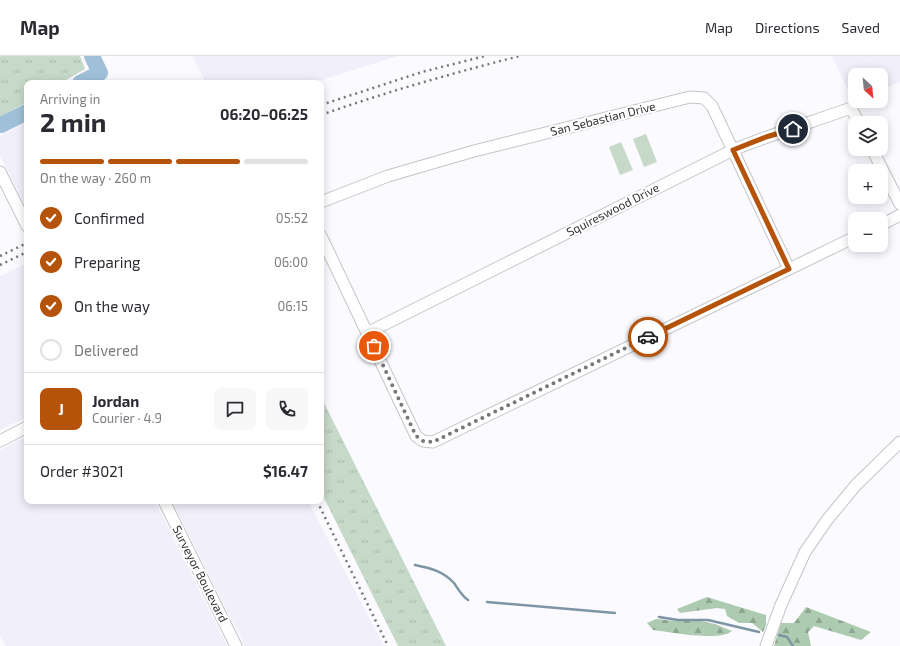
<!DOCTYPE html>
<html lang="en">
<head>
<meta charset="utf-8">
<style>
	body { margin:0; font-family:"Exo 2",sans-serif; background:#f7f7f7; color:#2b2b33; height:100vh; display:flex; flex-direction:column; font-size:15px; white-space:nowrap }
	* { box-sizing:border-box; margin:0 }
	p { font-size:13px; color:#7c7c81 }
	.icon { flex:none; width:22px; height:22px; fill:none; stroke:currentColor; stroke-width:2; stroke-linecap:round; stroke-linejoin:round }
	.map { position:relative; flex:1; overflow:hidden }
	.side { position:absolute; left:24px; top:24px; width:300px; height:424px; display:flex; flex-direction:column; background:#fff; border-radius:8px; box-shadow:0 2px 10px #0003 }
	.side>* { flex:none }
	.needle { width:26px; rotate:153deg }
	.tools { position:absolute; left:848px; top:12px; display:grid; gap:8px }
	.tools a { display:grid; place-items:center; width:40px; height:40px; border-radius:8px; background:#fff; box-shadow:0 2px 10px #0003; font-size:20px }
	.pin { position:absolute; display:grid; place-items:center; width:34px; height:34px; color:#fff; margin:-17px; border:2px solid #fff; border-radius:50%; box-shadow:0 1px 4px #0007 }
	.courier { position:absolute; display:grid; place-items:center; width:40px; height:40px; margin:-20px; border:3px solid #b45309; border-radius:50%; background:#fff; color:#222; box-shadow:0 1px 5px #0007 }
	.summary em { font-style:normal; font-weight:700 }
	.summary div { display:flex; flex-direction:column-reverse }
	.summary { display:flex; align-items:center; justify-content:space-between; height:68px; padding:0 16px }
	h1 { font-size:26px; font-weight:700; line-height:30px }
	.bar { display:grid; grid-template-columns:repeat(4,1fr); gap:6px 4px; align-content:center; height:48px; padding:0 16px }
	.bar i { height:5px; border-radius:3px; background:#e1e1e2 }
	.bar .on { background:#b45309 }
	.bar p { grid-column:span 4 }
	.line { display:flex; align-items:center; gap:10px; padding:0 16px; border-top:1px solid #e1e1e2 }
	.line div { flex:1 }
	.round { display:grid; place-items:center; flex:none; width:42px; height:42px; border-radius:8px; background:#f7f7f7 }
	ol { padding:0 16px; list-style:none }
	li { display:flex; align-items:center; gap:12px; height:44px }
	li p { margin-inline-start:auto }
	li .icon { padding:4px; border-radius:50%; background:#b45309; color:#fff; stroke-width:4 }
	li:last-child { color:#7c7c81 }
	li i { width:22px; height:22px; border:2px solid #e1e1e2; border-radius:50% }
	header { display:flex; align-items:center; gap:24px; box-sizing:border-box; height:56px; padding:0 20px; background:#fff; border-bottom:1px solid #e1e1e2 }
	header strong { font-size:19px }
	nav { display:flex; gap:22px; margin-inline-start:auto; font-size:14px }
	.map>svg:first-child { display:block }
	.built { fill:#f0effa }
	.grass { fill:url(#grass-tufts) }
	.forest { fill:url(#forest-firs) }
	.pitch { fill:#c7dac9 }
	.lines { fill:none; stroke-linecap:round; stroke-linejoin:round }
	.stream { stroke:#7e95a6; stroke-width:2.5 }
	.river { stroke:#9fc0d8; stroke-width:16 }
	.minor-casing { stroke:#c5c5c8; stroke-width:13 }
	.minor { stroke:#fff; stroke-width:11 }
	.rail { stroke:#767678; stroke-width:2.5; stroke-dasharray:2 4; stroke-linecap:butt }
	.done { stroke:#78787a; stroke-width:4; stroke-dasharray:0 7.2 }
	.route { stroke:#b45309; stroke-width:5 }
	.labels { text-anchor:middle; stroke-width:4; stroke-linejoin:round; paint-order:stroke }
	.street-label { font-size:12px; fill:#323233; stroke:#fff }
</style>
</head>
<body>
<header>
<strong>Map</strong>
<nav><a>Map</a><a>Directions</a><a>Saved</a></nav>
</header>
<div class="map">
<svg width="900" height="590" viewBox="0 0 900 590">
	<defs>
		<pattern id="grass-tufts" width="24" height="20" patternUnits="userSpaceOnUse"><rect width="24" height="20" fill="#c7dac9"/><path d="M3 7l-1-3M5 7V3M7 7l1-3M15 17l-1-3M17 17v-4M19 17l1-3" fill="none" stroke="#abbcad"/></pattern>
		<pattern id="forest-firs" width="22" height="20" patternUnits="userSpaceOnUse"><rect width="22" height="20" fill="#adcbb0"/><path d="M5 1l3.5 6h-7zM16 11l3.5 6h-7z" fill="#8da590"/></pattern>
	</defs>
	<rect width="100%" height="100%" fill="#fbfafe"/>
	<path class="built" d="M192,0H398L312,27H206Z
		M832,0H900V26L881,34V19H855V45H857L854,46Z
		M27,66V154L0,99V80Z
		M27,207V361L0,374V220Z
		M27,380V445H155L227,590H6L0,579V394Z
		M172,445H308L384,590H245Z"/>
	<path class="grass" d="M0,0H80L85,13L61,27H27V46L0,61Z
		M321,341L446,590H398L321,436Z"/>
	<path class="forest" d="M707,541L766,559V569L763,576L752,567H739L727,560L725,553L717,552L680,557L677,553Z
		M806,551L871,576L861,584L814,570L808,576L811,590H774L781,567H794Z
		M656,563L677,565L696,564L715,568L732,575C719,586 671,576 653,574L647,567Z"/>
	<path class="pitch" d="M646,78L657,106L644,111L633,83Z
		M621,86L633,114L620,119L609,91Z"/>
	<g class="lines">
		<path class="stream" d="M415,509C430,512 443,515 454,527C458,533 462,540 468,544
			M487,546L615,557
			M659,561L678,564H708L759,576
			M779,579L787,581L793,590"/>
		<path class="river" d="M80,27L100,17L92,0
			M1,69L27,56"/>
		<g class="minor-casing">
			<path id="minor" d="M872,93L900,148
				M0,116L27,170
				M321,146L388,120L474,95L690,41L704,42L712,50L789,213
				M881,169L900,159
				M321,180L416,380L423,385L433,386L855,181
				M367,277L733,94C772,78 812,66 851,52L859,67
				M0,385L27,371
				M164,445L236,590
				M766,590L781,549L805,496L827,464L856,429L900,386"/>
		</g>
		<use href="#minor" class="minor"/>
		<path class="rail" d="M321,49L422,16L485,0
			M321,59C386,36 453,17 520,0
			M0,200L27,187
			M0,209L27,196
			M317,445L388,590"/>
	</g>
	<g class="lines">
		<path class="done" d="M374,290L416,380L423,385L433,386L648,281"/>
		<path class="route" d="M648,281L789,213L733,94L766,81L793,73"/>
	</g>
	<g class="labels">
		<g class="street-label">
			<text transform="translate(603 63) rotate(-14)" y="4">San Sebastian Drive</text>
			<text transform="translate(613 154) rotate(-27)" y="4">Squireswood Drive</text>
			<text transform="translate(200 518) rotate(63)" y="4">Surveyor Boulevard</text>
		</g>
	</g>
</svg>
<div class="tools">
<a><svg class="needle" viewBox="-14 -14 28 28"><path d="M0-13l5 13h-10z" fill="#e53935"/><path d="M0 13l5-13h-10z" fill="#7c7c81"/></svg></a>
<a><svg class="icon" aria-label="layers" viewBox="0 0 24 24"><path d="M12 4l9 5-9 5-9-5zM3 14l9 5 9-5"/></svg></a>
<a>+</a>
<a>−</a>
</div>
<div class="pin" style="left:374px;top:290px;background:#ea580c"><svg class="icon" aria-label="bag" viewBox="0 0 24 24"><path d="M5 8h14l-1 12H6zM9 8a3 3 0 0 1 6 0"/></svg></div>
<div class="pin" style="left:793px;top:73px;background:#1f2937"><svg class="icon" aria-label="home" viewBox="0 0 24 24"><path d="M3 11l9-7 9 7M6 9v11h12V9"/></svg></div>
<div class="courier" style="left:648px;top:281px"><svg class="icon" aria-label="car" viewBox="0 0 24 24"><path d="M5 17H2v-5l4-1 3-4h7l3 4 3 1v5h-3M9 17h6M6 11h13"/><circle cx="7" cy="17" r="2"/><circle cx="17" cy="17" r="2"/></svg></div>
<section class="side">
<div class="summary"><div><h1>2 min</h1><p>Arriving in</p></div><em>06:20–06:25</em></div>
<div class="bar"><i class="on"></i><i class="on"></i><i class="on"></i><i></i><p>On the way · 260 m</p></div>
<ol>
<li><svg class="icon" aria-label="check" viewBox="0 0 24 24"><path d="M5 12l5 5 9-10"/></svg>Confirmed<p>05:52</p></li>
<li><svg class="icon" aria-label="check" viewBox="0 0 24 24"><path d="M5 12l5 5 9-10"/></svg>Preparing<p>06:00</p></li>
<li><svg class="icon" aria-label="check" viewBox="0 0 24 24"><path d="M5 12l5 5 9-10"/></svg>On the way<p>06:15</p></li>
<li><i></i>Delivered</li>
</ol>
<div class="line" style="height:72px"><b class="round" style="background:#b45309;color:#fff">J</b><div><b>Jordan</b><p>Courier · 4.9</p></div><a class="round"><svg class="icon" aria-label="chat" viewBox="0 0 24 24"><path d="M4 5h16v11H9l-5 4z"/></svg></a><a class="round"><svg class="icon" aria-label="phone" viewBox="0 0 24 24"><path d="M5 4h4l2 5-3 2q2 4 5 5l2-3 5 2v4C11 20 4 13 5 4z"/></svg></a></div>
<div class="line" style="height:52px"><div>Order #3021</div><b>$16.47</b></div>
</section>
</div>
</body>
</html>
